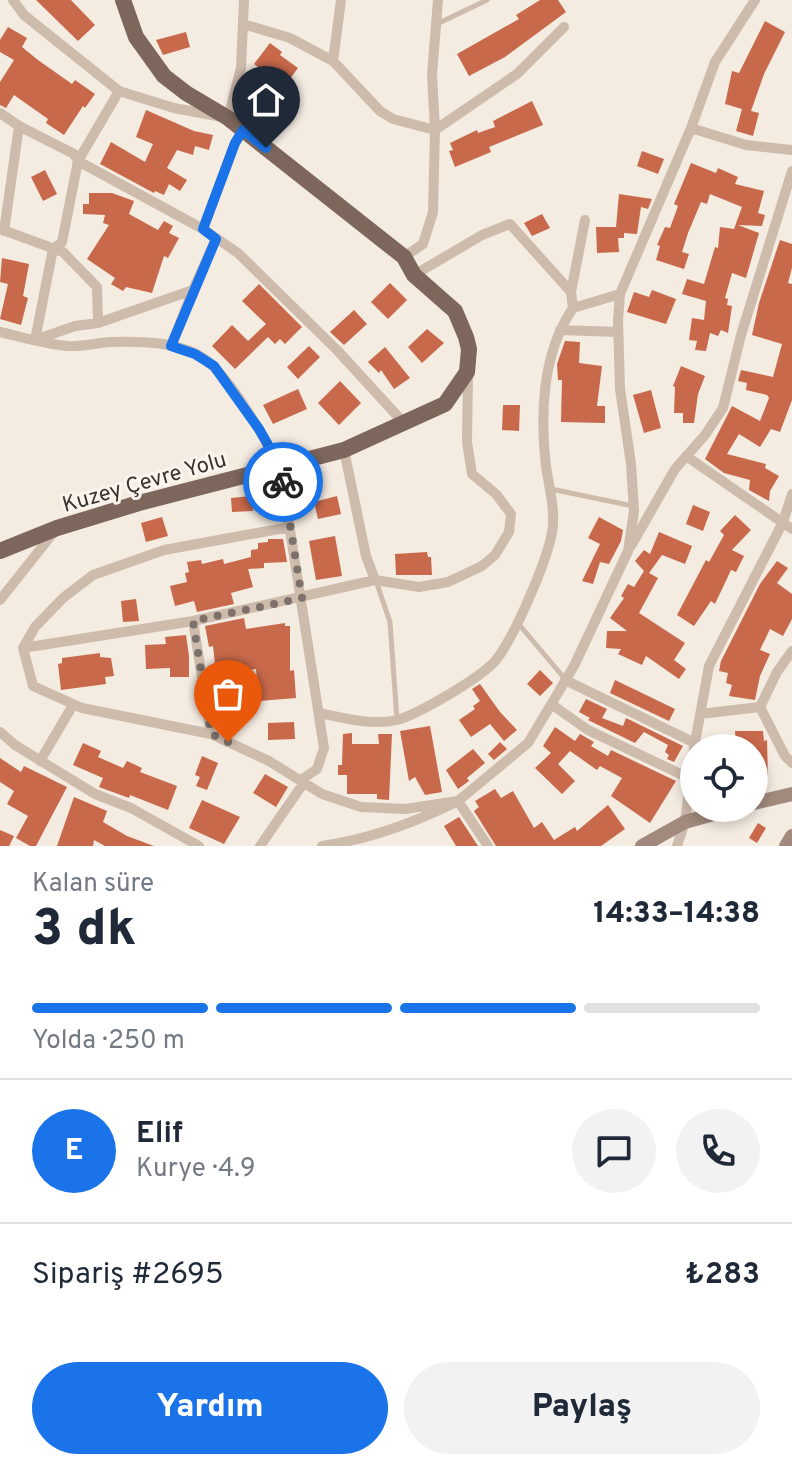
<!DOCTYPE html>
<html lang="tr">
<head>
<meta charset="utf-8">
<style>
	body { margin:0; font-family:Overpass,sans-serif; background:#f2f2f3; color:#1f2937; height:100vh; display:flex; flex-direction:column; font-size:30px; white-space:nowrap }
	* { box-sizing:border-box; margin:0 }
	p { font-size:26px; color:#747a83 }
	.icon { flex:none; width:44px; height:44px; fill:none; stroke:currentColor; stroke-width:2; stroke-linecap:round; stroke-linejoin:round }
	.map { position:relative; height:846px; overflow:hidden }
	.side { display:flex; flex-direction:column; background:#fff; flex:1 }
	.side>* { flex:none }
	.fabs { position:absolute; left:680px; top:734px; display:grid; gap:16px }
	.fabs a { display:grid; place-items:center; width:88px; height:88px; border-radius:50%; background:#fff; box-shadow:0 4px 12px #0003; font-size:40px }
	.pin { position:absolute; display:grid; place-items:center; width:68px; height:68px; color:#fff; margin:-82px -34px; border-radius:50% 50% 50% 0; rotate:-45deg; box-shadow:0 0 8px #0007 }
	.pin .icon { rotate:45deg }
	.courier { position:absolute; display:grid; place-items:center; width:80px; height:80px; margin:-40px; border:6px solid #1a73e8; border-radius:50%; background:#fff; color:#222; box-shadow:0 2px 10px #0007 }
	.head em { font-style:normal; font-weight:800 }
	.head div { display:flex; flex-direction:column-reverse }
	.head { display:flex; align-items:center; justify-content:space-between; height:136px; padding:0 32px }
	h1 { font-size:52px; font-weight:800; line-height:60px }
	.bar { display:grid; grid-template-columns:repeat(4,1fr); gap:12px 8px; align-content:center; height:96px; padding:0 32px }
	.bar i { height:10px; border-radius:6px; background:#e0e1e3 }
	.bar .on { background:#1a73e8 }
	.bar p { grid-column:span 4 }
	.line { display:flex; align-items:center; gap:20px; padding:0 32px; border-top:2px solid #e0e1e3 }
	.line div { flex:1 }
	.round { display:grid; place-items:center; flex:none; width:84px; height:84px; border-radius:42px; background:#f2f2f3 }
	.button { display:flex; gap:16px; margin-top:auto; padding:16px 32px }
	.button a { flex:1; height:92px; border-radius:48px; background:#1a73e8; color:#fff; font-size:32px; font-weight:800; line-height:92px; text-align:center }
	.button a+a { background:#f2f2f3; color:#1f2937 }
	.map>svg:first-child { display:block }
	.building { fill:#c8694b }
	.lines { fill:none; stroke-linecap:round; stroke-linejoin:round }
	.lane { stroke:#cdbbac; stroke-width:5 }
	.street { stroke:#cdbbac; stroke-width:10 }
	.secondary { stroke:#a18a7d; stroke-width:14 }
	.primary { stroke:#7d675c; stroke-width:16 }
	.done { stroke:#7c716b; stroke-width:8; stroke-dasharray:0 14.4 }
	.route { stroke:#1a73e8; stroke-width:10 }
	.labels { text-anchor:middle; stroke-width:6; stroke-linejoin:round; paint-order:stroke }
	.street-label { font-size:22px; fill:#3b302b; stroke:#fbf5ee }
</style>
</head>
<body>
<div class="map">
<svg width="792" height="846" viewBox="0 0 792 846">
	<rect width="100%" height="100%" fill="#f4ebe1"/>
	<path class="building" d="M36,0H71L95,25L78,41Z
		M540,0H558L566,12L505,57L469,76L457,54L519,19L516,15Z
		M765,21L785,32L764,74L751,111L759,113L753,136L736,131L742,109L725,104L732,71L739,73Z
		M8,27L27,38L22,47L38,60L72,84L75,80L95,94L85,108L83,106L64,135L46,123L48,119L14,95L6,108L0,105V82L14,60L0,52V40Z
		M186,32L190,47L163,55L156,40Z
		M270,43L282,52L280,55L298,68L284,87L254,64Z
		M532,101L543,125L489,147L491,152L455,167L449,151L453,150L450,143L477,130L478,133L495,127L493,121Z
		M146,110L194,131L213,135L209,150L195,146L193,155L177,150L167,168L187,180L180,191L169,184L164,195L155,191L154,193L100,164L111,142L145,162L153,144L136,137Z
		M642,151L664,159L658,174L637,166Z
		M691,163L716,173L718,168L738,177L735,184L764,191L758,213L765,215L762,226L738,225L759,233L746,278L732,273L725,298L728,299L727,305L732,306L728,333L721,330L718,336L710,333L706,351L695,350L697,341L689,340L692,318L704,320L706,301L682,294L687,279L704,284L715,247L718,248L720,227L734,229L742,207L710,194L707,204L701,202L688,233L682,252L689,254L684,269L656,260L660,246L657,245L665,227L670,228L678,206L674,204Z
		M45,170L57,194L43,201L31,177Z
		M89,193H112L134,201L129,214L158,230L164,221L173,226L169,233L179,238L168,258L164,256L152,293L126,287L123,291L111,284L115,278L87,259L109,225L103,223L105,215L83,214V204H89Z
		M619,194L652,199L648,209L641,207L637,234L624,233V238H618L619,252L597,253L596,227H616Z
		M542,214L550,228L532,236L524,223Z
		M780,240L792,244V268L788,283L792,284V400L780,432L771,429L760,447L739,434L727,454L766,464L765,468L779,476L770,491L769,501L749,490L750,480L724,473L705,459L732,406L760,421L769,398L767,395L746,390L747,383L738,381L741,370L773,377L782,344L752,335L759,303Z
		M2,258L29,264L23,296L28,298L21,325L0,319L8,284L0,282Z
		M390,283L407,300L388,319L371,302Z
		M259,284L302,327L285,344L280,339L275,344L268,337L235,369L212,346L232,325L248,341L266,324L242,301Z
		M652,290L676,299L666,324L627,312L634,292L649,297Z
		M354,310L367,324L344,345L330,332Z
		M427,329L444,343L422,363L408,347Z
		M565,341L580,342L579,363L602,366L597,406H605V423L561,422L562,380H558L557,364Z
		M309,346L320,357L298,379L287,367Z
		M385,347L410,378L394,389L381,370L379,373L368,362Z
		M681,366L705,376L698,394L694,423H683V413H674L675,387L673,386Z
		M340,381L361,403L339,425L318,403Z
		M298,389L307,409L273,424L263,405Z
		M651,390L661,428L644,433L633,395Z
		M503,405H520L519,431L502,430Z
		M252,496L253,511L232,512L231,498Z
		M337,496L341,514L318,519L314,502Z
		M693,505L710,512L703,531L686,524Z
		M735,515L751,530L732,550L744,556L736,572L731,570L715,604L711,601L694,626L677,615L706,560L709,562L724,535L720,531Z
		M162,517L168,536L146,542L141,523Z
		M599,517L623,530L621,541L609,564L600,562L593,584L582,581L600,544L588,538Z
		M659,532L692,546L685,564L662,555L649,573L658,578L639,613L685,643L674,660L686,669L679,679L646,656L642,665L618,654L621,649L606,648L607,631H627L610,618L624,598L621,596L628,584L634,587L644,571L635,561L644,550L650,554Z
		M335,536L342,576L316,580L309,541Z
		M268,539H283L287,562L264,563V568L248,569L253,587L231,593L234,604L197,612L194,601L175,606L170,586L187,582L185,573L189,572L187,562L201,560L202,564L223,559L224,564L251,557V550L258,549V543L268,542Z
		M427,552L428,557H431L432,575H396L395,554Z
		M777,561L788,568L777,583L792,594V619L783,636L770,629L760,650L770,654L760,676L755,700L729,696L732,685L726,683L728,673L719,671L721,661L760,584Z
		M136,599L139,621L123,622L121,601Z
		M244,618L246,629L285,623V626H290V671L294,670L296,698L259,701L256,669L216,673L213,646L209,647L205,626Z
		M186,635L189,656V677H170V668L146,669L145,645L166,644L165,637Z
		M100,653V657L111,658L114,676L105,677L106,684L61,690L58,664L62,663V658Z
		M540,670L553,683L540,696L527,684Z
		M615,680L675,709L669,721L610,693Z
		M480,684L500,712L517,730L504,741L490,724L471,737L459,720L475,709L473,706L480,701L472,689Z
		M586,699L607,709L602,718L623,726L626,718L683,746L674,762L667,759L669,755L665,752L668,745L644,732L635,743L588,720L590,718L579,712Z
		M294,722L295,739L268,740V723Z
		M430,726L442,792L425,795L415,777L409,781L400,731Z
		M555,727L575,741L580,734L594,742L591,746L608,756L611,750L676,781L650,823L611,796L622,778L600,766L597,770L570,751L558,764L575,781L562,794L535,768L551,753L543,746Z
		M735,731H763L764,741L767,740L768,779L754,780V748H736Z
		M352,733V744H379L378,734H392L389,800L377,799V794H347V775H338V765H342L343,734Z
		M500,742L507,749L494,760L488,754Z
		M83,743L101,751L98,757L123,768L127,761L142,768L140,772L177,786L168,810L130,795L129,798L99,787L103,778L73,765Z
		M473,749L485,763L467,778L469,781L458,789L446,770Z
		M202,756L218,763L207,790L196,786L200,777L195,775Z
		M0,758L21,772L24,766L67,787L36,846H30L16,838L28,816L7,804L14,791L0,782Z
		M265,774L288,787L276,807L253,793Z
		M495,789L501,798L513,791L534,828L542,822L554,840L575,827L577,831L608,805L625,829L601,846H496L474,811L479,807L475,801Z
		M74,797L107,811L103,822L127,836L154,846H105L94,840L93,846H57Z
		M202,800L240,817L224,844L189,828Z
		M459,817L461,820L478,846H456L444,826Z
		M758,823L766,828L757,843L749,838Z
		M0,830L14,836L9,846H0Z"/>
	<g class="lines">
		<path class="lane" d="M437,24L487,0
			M551,489L633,506
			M376,581L390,622L397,720
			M517,622L565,679"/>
		<path class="street" d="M13,0L24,15L119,91L174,108L228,118L241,68L244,0
			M243,24L290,38L333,61L380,111L393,119L435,130L517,74L564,27
			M333,61L341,0
			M119,91L78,161L62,242L53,249L35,340L75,326L98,323L193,290L216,239
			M0,113L19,126L74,154L78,161L203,229L238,253L337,350L403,422
			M691,128L746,145L792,150
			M0,229L63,252L97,287L98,323
			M203,229L235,143L243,130
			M4,231L19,126
			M404,257L423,244L433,212L435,130L432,75L438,0
			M414,275L482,235L510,224L571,292L573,308
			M571,292L585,220
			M560,330L618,332
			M0,332C22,337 45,344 67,346C81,347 96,343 110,342C144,341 190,341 215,368C241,396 261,433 280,466L324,748L317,769L301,780L303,784L260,846
			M171,346L193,290
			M344,450L366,556L375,580
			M686,456L792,529
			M290,527L164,550L93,575L63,598L35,627L23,648L33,686L82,708L211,734L269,761L322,794L361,807L405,809L458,801L528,743L574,666L628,551L634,511L631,464L620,389L618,320L620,294L691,128L715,62L755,0
			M631,546L675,469L705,435L723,408L741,335L792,171
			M0,600L54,532
			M193,621L211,734
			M23,648L193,621L375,580L419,587L448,582L482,566L495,555L509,532L511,514L496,494L472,474L467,442L468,373
			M792,651L777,672L760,707L785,756L792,763
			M565,680L695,743
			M551,704L588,730L691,779
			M319,713C344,718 372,726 397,720C419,714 482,677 496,660C515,636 546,563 552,533C556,512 549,487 546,466C540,413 542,353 573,308L620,294
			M700,714L760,707
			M0,732L15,745L95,794L131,808L199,846
			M694,748L709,666L783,522L792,494
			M40,761L73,705
			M322,846C371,839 414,823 458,801L488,846
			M677,846L685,822L694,750"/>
		<path class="secondary" d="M754,803L792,794
			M642,846L685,822L735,808
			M786,846L792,836"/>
		<path class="primary" d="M0,551L57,528L139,503L344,450L445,404L467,372L469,349L466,337L455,311L414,275L404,257L228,118L186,93L164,76L136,37L123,0"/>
	</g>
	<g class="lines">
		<path class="done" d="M228,742L211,734L193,621L302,598L283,482"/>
		<path class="route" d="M266,148L243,130L235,143L203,229L216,239L171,346L195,354L214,366L259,429L280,466L283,482"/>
	</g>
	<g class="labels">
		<g class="street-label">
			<text transform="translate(144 481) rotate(-16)" y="8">Kuzey Çevre Yolu</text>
		</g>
	</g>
</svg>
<div class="fabs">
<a><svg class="icon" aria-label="locate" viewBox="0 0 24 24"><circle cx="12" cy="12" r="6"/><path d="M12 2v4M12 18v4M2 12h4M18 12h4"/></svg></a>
</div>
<div class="pin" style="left:228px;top:742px;background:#ea580c"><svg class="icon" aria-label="bag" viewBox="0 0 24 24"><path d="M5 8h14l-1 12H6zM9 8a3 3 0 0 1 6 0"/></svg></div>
<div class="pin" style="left:266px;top:148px;background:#1f2937"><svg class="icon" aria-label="home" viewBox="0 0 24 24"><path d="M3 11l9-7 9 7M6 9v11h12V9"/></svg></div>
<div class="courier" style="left:283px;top:482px"><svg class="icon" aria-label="bike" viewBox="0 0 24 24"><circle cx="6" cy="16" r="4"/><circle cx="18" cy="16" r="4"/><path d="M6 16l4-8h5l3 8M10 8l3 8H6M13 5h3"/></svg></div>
</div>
<section class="side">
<div class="head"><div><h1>3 dk</h1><p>Kalan süre</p></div><em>14:33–14:38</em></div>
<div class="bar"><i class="on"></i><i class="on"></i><i class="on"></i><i></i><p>Yolda · 250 m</p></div>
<div class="line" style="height:144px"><b class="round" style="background:#1a73e8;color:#fff">E</b><div><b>Elif</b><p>Kurye · 4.9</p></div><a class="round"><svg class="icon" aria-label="chat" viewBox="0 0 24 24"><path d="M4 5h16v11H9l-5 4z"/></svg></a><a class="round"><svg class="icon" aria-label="phone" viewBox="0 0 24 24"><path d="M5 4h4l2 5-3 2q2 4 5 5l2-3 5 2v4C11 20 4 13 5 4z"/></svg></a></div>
<div class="line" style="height:104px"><div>Sipariş #2695</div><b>₺283</b></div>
<div class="button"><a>Yardım</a><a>Paylaş</a></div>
</section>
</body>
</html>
